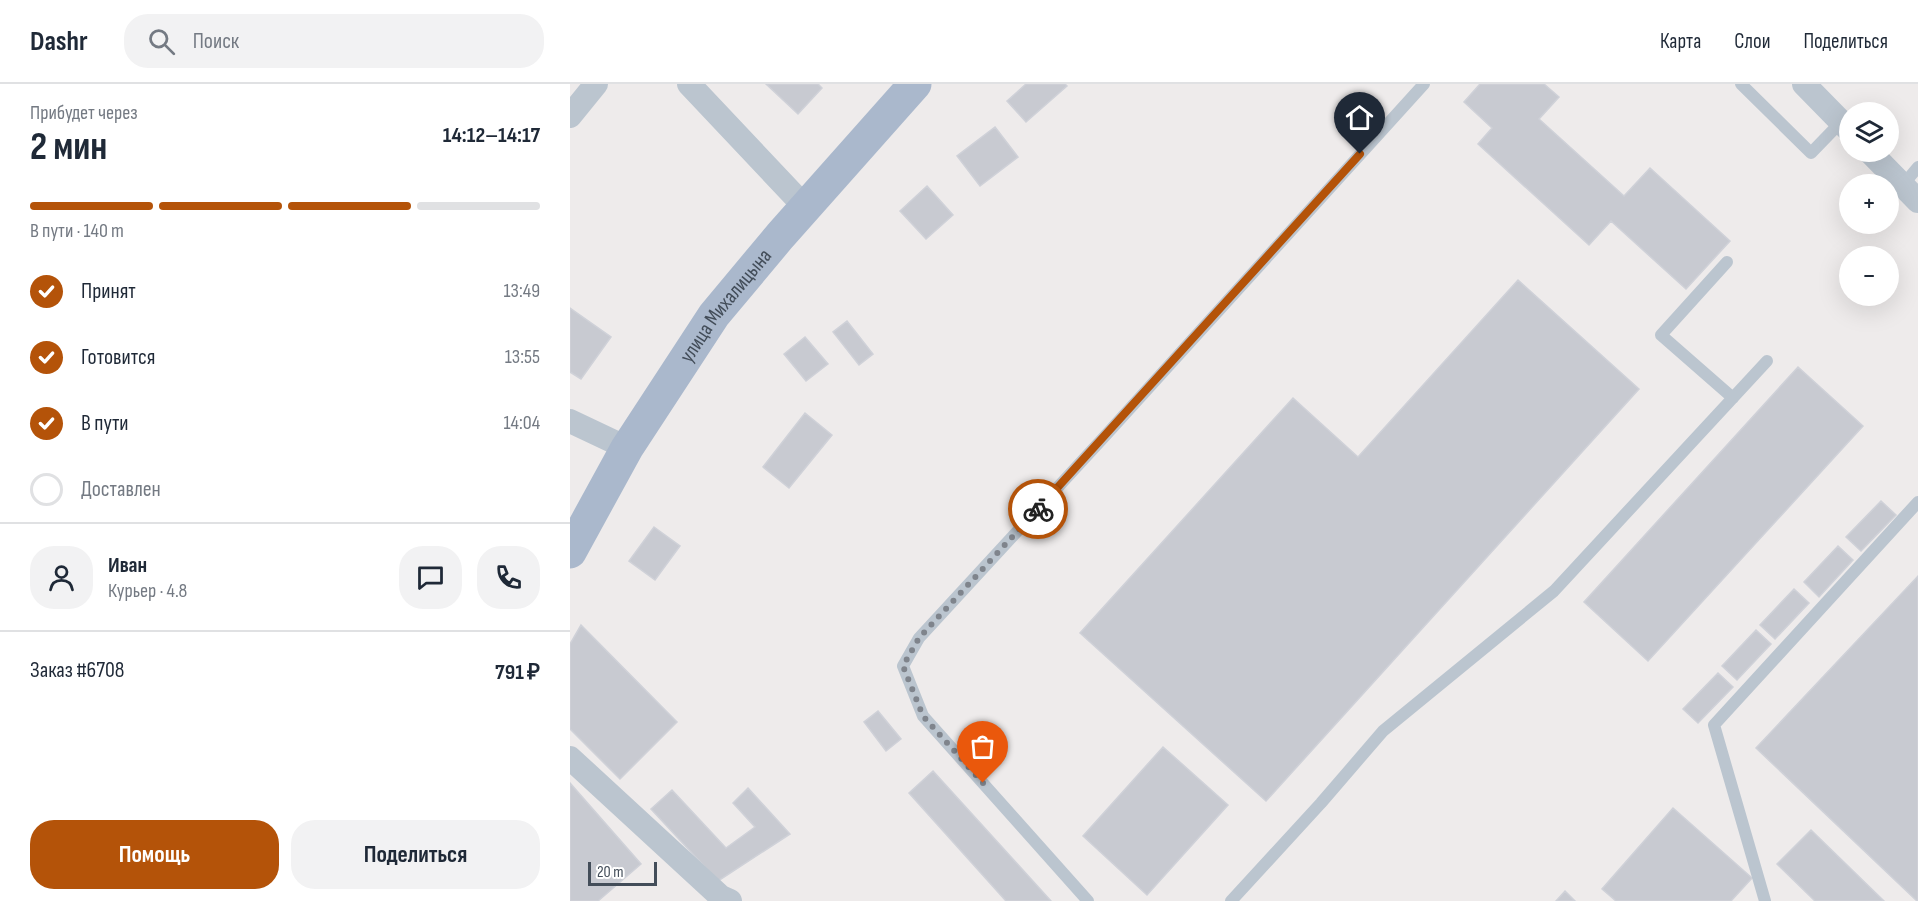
<!DOCTYPE html>
<html lang="ru">
<head>
<meta charset="utf-8">
<style>
	body { margin:0; font-family:"Sofia Sans Condensed",sans-serif; background:#f2f2f3; color:#1f2937; height:100vh; display:flex; flex-direction:column; font-size:22px; white-space:nowrap }
	* { box-sizing:border-box; margin:0 }
	p { font-size:20px; color:#747a83 }
	.icon { flex:none; width:33px; height:33px; fill:none; stroke:currentColor; stroke-width:2; stroke-linecap:round; stroke-linejoin:round }
	.map { position:relative; flex:1; overflow:hidden }
	.side { display:flex; flex-direction:column; background:#fff; width:570px }
	.side>* { flex:none }
	.tools { position:absolute; left:1269px; top:18px; display:grid; gap:12px }
	.tools a { display:grid; place-items:center; width:60px; height:60px; border-radius:50%; background:#fff; box-shadow:0 6px 24px #0002; font-size:30px }
	.scale { position:absolute; left:18px; bottom:15px; width:69px; box-sizing:border-box; padding-left:6px; border:3px solid #434d59; border-top:0; font-size:16px; line-height:21px; white-space:nowrap; color:#434d59; -webkit-text-stroke:4px #fff; paint-order:stroke }
	.pin { position:absolute; display:grid; place-items:center; width:51px; height:51px; color:#fff; margin:-62px -26px; border-radius:50% 50% 50% 0; rotate:-45deg; box-shadow:0 0 6px #0007 }
	.pin .icon { rotate:45deg }
	.courier { position:absolute; display:grid; place-items:center; width:60px; height:60px; margin:-30px; border:4px solid #b45309; border-radius:50%; background:#fff; color:#222; box-shadow:0 2px 8px #0007 }
	.summary em { font-style:normal; font-weight:700 }
	.summary div { display:flex; flex-direction:column-reverse }
	.summary { display:flex; align-items:center; justify-content:space-between; height:102px; padding:0 30px }
	h1 { font-size:39px; font-weight:700; line-height:45px }
	.bar { display:grid; grid-template-columns:repeat(4,1fr); gap:9px 6px; align-content:center; height:72px; padding:0 30px }
	.bar i { height:8px; border-radius:4px; background:#e0e1e3 }
	.bar .selected { background:#b45309 }
	.bar p { grid-column:span 4 }
	.line { display:flex; align-items:center; gap:15px; padding:0 30px; border-top:2px solid #e0e1e3 }
	.line div { flex:1 }
	.round { display:grid; place-items:center; flex:none; width:63px; height:63px; border-radius:24px; background:#f2f2f3 }
	ol { padding:0 30px; list-style:none }
	li { display:flex; align-items:center; gap:18px; height:66px }
	li p { margin-inline-start:auto }
	li .icon { padding:6px; border-radius:50%; background:#b45309; color:#fff; stroke-width:4 }
	li:last-child { color:#747a83 }
	li i { width:33px; height:33px; border:3px solid #e0e1e3; border-radius:50% }
	.button { display:flex; gap:12px; margin-top:auto; padding:12px 30px }
	.button a { flex:1; height:69px; border-radius:24px; background:#b45309; color:#fff; font-size:24px; font-weight:700; line-height:69px; text-align:center }
	.button a+a { background:#f2f2f3; color:#1f2937 }
	header { display:flex; align-items:center; gap:36px; box-sizing:border-box; height:84px; padding:0 30px; background:#fff; border-bottom:2px solid #e0e1e3 }
	header strong { font-size:28px }
	nav { display:flex; gap:33px; margin-inline-start:auto; font-size:21px }
	.search { width:420px; height:54px; background:#f2f2f3; display:flex; align-items:center; gap:15px; box-sizing:border-box; padding:0 21px; border-radius:24px; color:#747a83; font-size:22px }
	main { display:flex; flex:1; min-height:0 }
	.map>svg:first-child { display:block }
	.building { fill:#c8cad1; stroke:#cfd1d8; stroke-width:1.5 }
	.lines { fill:none; stroke-linecap:round; stroke-linejoin:round }
	.service { stroke:#bbc5cf; stroke-width:12 }
	.minor { stroke:#bbc5cf; stroke-width:24 }
	.primary { stroke:#aab8cc; stroke-width:33 }
	.done { stroke:#7f848c; stroke-width:6; stroke-dasharray:0 10.8 }
	.route { stroke:#b45309; stroke-width:8 }
	.labels { text-anchor:middle; stroke-width:6; stroke-linejoin:round; paint-order:stroke }
	.street-label { font-size:21px; fill:#434d59; stroke:#fff }
</style>
</head>
<body>
<header>
<strong>Dashr</strong>
<div class="search"><svg class="icon" aria-label="search" viewBox="0 0 24 24"><circle cx="10" cy="10" r="6"/><path d="M15 15l6 6"/></svg>Поиск</div>
<nav><a>Карта</a><a>Слои</a><a>Поделиться</a></nav>
</header>
<main>
<section class="side">
<div class="summary"><div><h1>2 мин</h1><p>Прибудет через</p></div><em>14:12–14:17</em></div>
<div class="bar"><i class="selected"></i><i class="selected"></i><i class="selected"></i><i></i><p>В пути · 140 m</p></div>
<ol>
<li><svg class="icon" aria-label="check" viewBox="0 0 24 24"><path d="M5 12l5 5 9-10"/></svg>Принят<p>13:49</p></li>
<li><svg class="icon" aria-label="check" viewBox="0 0 24 24"><path d="M5 12l5 5 9-10"/></svg>Готовится<p>13:55</p></li>
<li><svg class="icon" aria-label="check" viewBox="0 0 24 24"><path d="M5 12l5 5 9-10"/></svg>В пути<p>14:04</p></li>
<li><i></i>Доставлен</li>
</ol>
<div class="line" style="height:108px"><a class="round"><svg class="icon" aria-label="person" viewBox="0 0 24 24"><circle cx="12" cy="8" r="4"/><path d="M4 21q1-7 8-7t8 7"/></svg></a><div><b>Иван</b><p>Курьер · 4.8</p></div><a class="round"><svg class="icon" aria-label="chat" viewBox="0 0 24 24"><path d="M4 5h16v11H9l-5 4z"/></svg></a><a class="round"><svg class="icon" aria-label="phone" viewBox="0 0 24 24"><path d="M5 4h4l2 5-3 2q2 4 5 5l2-3 5 2v4C11 20 4 13 5 4z"/></svg></a></div>
<div class="line" style="height:78px"><div>Заказ #6708</div><b>791 ₽</b></div>
<div class="button"><a>Помощь</a><a>Поделиться</a></div>
</section>
<div class="map">
<svg width="1348" height="817" viewBox="0 0 1348 817">
	<rect width="100%" height="100%" fill="#eeebeb"/>
	<path class="building" d="M196,0H248L252,4L228,30Z
		M456,0H495L497,2L456,38L437,17Z
		M910,0H974L989,13L969,35L1054,112L1080,84L1160,157L1116,205L1041,137L1019,161L908,60L922,44L894,18Z
		M425,43L448,73L410,102L387,72Z
		M357,102L383,131L356,155L330,127Z
		M948,196L1069,305L696,717L510,549L723,314L788,373Z
		M0,224L41,253L11,295L0,288Z
		M277,237L303,270L289,281L263,248Z
		M235,253L258,280L236,297L214,270Z
		M1228,283L1293,342L1078,577L1014,518Z
		M235,329L262,351L219,404L193,383Z
		M1311,417L1326,431L1291,467L1276,453Z
		M84,443L110,462L85,496L59,477Z
		M1268,462L1283,476L1249,513L1234,498Z
		M1348,492V817H1347L1186,664Z
		M1224,505L1239,519L1205,555L1190,541Z
		M11,541L107,638L50,695L0,645V560Z
		M1186,546L1201,560L1167,596L1152,582Z
		M1148,589L1163,603L1128,639L1113,625Z
		M308,627L331,655L316,667L294,638Z
		M593,663L658,721L577,811L513,752Z
		M363,687L481,817H436L339,709Z
		M0,699L71,780L28,817H0Z
		M178,704L220,750L148,797L81,725L102,706L156,764L185,743L163,719Z
		M1103,724L1182,794L1161,817H1046L1032,805Z
		M1241,746L1314,817H1245L1207,780Z
		M995,807L1005,817H986Z"/>
	<g class="lines">
		<path class="service" d="M1171,0L1241,69L1271,38
			M1333,101L1348,83
			M1157,178L1091,251L1163,314
			M518,817L353,632L333,582L349,554L535,352L854,0
			M661,817L751,719L813,647L984,507L1197,277
			M1195,817L1144,641L1348,418"/>
		<path class="minor" d="M119,0L235,123
			M1234,0L1280,47
			M0,32L26,0
			M1300,68L1348,117
			M0,337L57,364
			M0,674L151,813L160,817"/>
		<path class="primary" id="s1" d="M0,468L57,364L144,231L210,152L345,0"/>
	</g>
	<g class="lines">
		<path class="done" d="M413,699L353,632L333,582L349,554L468,425"/>
		<path class="route" d="M468,425L790,70"/>
	</g>
	<g class="labels">
		<g class="street-label">
			<text dy="7" stroke="none"><textPath href="#s1" startOffset="292">улица Михалицына</textPath></text>
		</g>
	</g>
</svg>
<div class="tools">
<a><svg class="icon" aria-label="layers" viewBox="0 0 24 24"><path d="M12 4l9 5-9 5-9-5zM3 14l9 5 9-5"/></svg></a>
<a>+</a>
<a>−</a>
</div>
<div class="scale">20 m</div>
<div class="pin" style="left:413px;top:699px;background:#ea580c"><svg class="icon" aria-label="bag" viewBox="0 0 24 24"><path d="M5 8h14l-1 12H6zM9 8a3 3 0 0 1 6 0"/></svg></div>
<div class="pin" style="left:790px;top:70px;background:#1f2937"><svg class="icon" aria-label="home" viewBox="0 0 24 24"><path d="M3 11l9-7 9 7M6 9v11h12V9"/></svg></div>
<div class="courier" style="left:468px;top:425px"><svg class="icon" aria-label="bike" viewBox="0 0 24 24"><circle cx="6" cy="16" r="4"/><circle cx="18" cy="16" r="4"/><path d="M6 16l4-8h5l3 8M10 8l3 8H6M13 5h3"/></svg></div>
</div>
</main>
</body>
</html>
